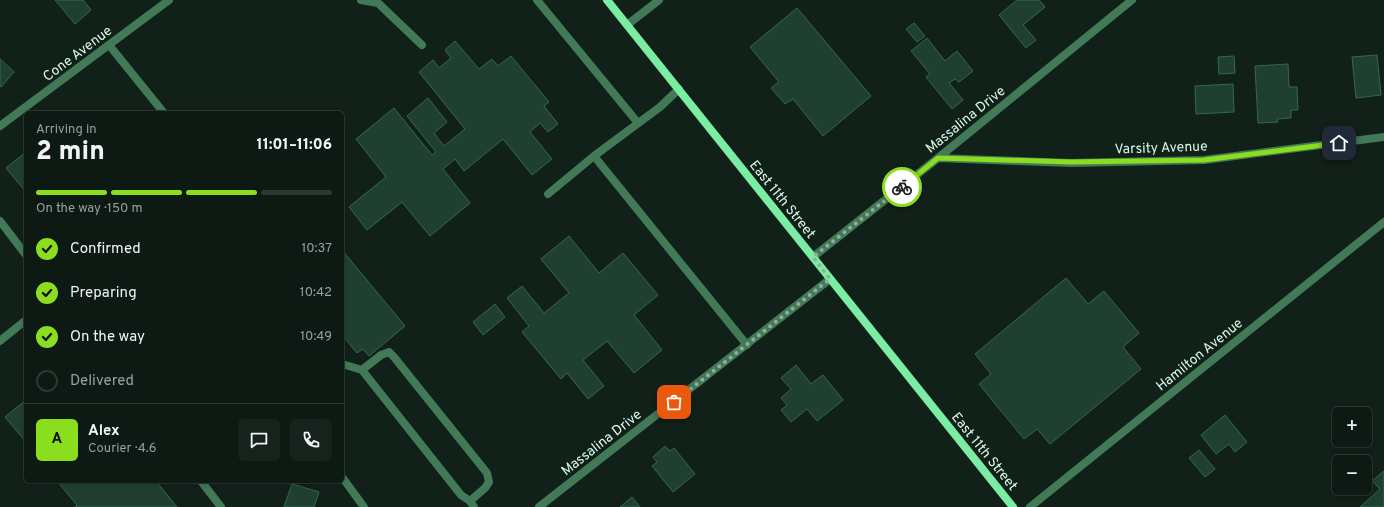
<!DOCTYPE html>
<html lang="en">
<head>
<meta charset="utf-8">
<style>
	body { margin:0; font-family:Overpass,sans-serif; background:#16221c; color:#f1f3f6; height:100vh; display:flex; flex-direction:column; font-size:15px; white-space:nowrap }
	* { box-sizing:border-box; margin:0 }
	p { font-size:13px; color:#9aa0a0 }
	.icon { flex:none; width:22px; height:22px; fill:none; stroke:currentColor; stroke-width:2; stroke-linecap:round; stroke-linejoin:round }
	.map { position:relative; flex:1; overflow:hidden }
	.drawer { position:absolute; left:24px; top:111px; width:320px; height:372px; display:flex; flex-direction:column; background:#0d1913; border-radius:6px; box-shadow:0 2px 6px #0003,0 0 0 1px #2d3833 }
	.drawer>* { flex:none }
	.fabs { position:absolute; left:1332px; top:407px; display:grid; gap:8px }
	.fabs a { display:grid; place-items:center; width:40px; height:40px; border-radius:6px; background:#0d1913; box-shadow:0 2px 6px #0003,0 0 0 1px #2d3833; font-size:20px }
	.pin { position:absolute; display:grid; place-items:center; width:34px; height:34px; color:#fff; margin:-17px; border-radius:8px; box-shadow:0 2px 6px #0006 }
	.courier { position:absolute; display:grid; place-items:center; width:40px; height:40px; margin:-20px; border:3px solid #8bdd1f; border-radius:50%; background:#fff; color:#222; box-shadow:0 1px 5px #0007 }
	.overview em { font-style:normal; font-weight:800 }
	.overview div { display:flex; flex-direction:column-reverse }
	.overview { display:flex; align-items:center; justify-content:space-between; height:68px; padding:0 12px }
	h1 { font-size:26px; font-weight:800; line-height:30px }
	.bar { display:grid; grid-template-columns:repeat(4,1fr); gap:6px 4px; align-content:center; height:48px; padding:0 12px }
	.bar i { height:5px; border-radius:3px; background:#2d3833 }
	.bar .active { background:#8bdd1f }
	.bar p { grid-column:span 4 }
	.line { display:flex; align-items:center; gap:10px; padding:0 12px; border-top:1px solid #2d3833 }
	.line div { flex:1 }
	.round { display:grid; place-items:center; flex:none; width:42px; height:42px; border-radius:6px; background:#16221c }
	ol { padding:0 12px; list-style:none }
	li { display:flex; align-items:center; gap:12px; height:44px }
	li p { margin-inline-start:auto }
	li .icon { padding:4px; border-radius:50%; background:#8bdd1f; color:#111; stroke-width:4 }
	li:last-child { color:#9aa0a0 }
	li i { width:22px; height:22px; border:2px solid #2d3833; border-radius:50% }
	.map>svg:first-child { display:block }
	.building { fill:#1f4030; stroke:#346850 }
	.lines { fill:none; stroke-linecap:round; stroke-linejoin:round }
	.service { stroke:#427a57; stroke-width:8 }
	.minor { stroke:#427a57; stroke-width:8 }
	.secondary { stroke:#7aeda3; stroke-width:8 }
	.done { stroke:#91ad9e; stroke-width:4; stroke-dasharray:0 7.2 }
	.route { stroke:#8bdd1f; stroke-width:5 }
	.labels { text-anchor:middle; stroke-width:4; stroke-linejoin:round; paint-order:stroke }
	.street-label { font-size:14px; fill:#d6f9e6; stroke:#112119 }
</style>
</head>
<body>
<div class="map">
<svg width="1384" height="507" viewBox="0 0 1384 507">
	<rect width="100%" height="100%" fill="#112119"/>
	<path class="building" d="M55,0H83L91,10L75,24Z
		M1017,0H1039L1045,7L1023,25L1036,40L1026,48L999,15Z
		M797,8L871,96L823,136L793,99L785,104L771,88L779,82L750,47Z
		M914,23L925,36L917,42L906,29Z
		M927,38L945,61L957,51L973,71L959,82L955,79L949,83L963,100L952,109L926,77L930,74L911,51Z
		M455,41L479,69L492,59L498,66L511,56L549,102L544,106L558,124L548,132L540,123L530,132L552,159L532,175L503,139L464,171L455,159L443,169L470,203L430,236L402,202L367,230L349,207L386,177L356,139L394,108L432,155L436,152L407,116L428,98L447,122L434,133L444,146L465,129L419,72L433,60L439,68L451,58L445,50Z
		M1377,55L1381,95L1356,98L1352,57Z
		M1234,56L1235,73L1219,74L1218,57Z
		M0,59L14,72L1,87L0,86Z
		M1288,64L1289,87H1297L1298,110H1291V118L1277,119L1278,122L1258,123L1255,66Z
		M1233,84L1234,112L1196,114L1195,86Z
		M26,152V192L6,168Z
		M569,236L599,273L623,253L658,295L634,315L662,350L634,373L607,341L583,360L604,386L588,399L567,373L561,379L522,332L529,326L507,298L522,286L544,313L569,293L541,259Z
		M342,250L405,326L369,356L363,349L357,353L342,335Z
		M1066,278L1088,304L1104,291L1139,333L1123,347L1141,369L1050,444L1037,429L1024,439L979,384L991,374L975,354Z
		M495,304L505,317L483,335L473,322Z
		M796,365L811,384L823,375L843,400L817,421L807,409L791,422L781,410L787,405L781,398L791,389L781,378Z
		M26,400V442L5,417Z
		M1225,415L1247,442L1235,452L1229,444L1216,454L1201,435Z
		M665,446L670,451L674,448L695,474L673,492L652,466L657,462L653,457Z
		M1199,450L1215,469L1205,477L1189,458Z
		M1384,471V507H1360L1380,489L1372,481Z
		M57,481H156L177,507H75L77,505Z
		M292,484L319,492L314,507H284Z
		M632,497L640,507H620Z"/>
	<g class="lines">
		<path class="service" d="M361,0L378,3L422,45
			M537,0L638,123
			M109,45L164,113
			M679,89L660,107L594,156L747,345
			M548,194L594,156
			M342,364L362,370
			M342,477L364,507
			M201,481L221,507
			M470,501L485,488L489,482L487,473L394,357L389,352L381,355L362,370L461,495L470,501L474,507"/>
		<path class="minor" d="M627,25L659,0
			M0,126L169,0
			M938,158L1071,163L1204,160L1384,137
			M0,221L26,255
			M813,257L938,158L1132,0
			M0,341L26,320
			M539,507L830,279
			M1030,507L1384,222"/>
		<path class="secondary" d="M607,0L1013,507"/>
	</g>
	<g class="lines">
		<path class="done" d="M674,402L830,279L813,257L902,187"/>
		<path class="route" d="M902,187L938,158L1071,162L1204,160L1339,143"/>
	</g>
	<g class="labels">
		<g class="street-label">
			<text transform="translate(77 53) rotate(-37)" y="5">Cone Avenue</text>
			<text transform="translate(965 119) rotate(-39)" y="5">Massalina Drive</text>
			<text transform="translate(1161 147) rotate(-2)" y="5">Varsity Avenue</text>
			<text transform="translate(783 199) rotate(51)" y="5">East 11th Street</text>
			<text transform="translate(1199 354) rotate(-39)" y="5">Hamilton Avenue</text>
			<text transform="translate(601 442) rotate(-38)" y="5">Massalina Drive</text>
			<text transform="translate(985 451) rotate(51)" y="5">East 11th Street</text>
		</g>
	</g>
</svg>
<div class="fabs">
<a>+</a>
<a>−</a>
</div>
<div class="pin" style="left:674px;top:402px;background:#ea580c"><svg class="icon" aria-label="bag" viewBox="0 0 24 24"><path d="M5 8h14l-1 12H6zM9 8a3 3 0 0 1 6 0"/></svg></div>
<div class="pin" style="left:1339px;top:143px;background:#1f2937"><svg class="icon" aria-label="home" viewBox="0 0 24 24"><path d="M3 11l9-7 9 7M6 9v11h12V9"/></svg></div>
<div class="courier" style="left:902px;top:187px"><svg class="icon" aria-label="bike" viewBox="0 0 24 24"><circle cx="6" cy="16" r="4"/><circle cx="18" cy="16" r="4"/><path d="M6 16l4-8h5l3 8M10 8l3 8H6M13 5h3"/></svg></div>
<section class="drawer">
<div class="overview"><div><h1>2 min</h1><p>Arriving in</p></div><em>11:01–11:06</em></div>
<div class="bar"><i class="active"></i><i class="active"></i><i class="active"></i><i></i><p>On the way · 150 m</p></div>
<ol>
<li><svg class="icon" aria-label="check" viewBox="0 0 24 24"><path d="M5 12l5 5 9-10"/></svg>Confirmed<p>10:37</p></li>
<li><svg class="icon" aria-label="check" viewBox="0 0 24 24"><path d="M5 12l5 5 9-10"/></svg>Preparing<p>10:42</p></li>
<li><svg class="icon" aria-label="check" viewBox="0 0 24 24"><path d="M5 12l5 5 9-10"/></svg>On the way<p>10:49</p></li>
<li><i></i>Delivered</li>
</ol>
<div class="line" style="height:72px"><b class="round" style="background:#8bdd1f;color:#111">A</b><div><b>Alex</b><p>Courier · 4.6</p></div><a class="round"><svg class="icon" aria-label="chat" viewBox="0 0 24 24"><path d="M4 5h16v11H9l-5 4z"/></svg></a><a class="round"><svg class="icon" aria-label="phone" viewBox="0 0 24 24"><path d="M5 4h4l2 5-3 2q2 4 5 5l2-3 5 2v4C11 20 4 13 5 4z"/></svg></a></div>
</section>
</div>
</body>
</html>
